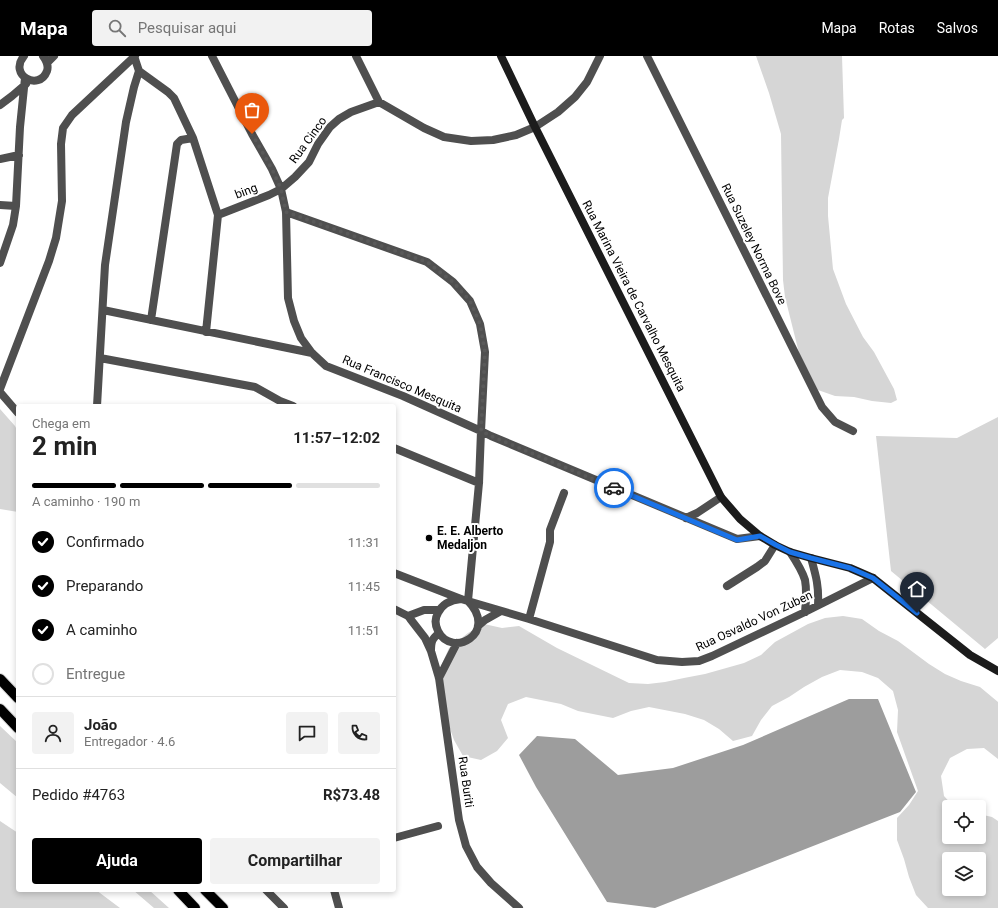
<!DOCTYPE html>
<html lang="pt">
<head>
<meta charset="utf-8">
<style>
	body { margin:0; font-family:Roboto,sans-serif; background:#f2f2f2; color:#222; height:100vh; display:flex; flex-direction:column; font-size:15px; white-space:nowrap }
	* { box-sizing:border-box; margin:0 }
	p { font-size:13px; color:#767676 }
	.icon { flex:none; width:22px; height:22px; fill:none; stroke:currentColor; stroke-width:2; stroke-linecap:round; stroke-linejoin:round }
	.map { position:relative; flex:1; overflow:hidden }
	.sheet { position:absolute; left:16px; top:348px; width:380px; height:488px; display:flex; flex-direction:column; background:#fff; border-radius:4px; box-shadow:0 2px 6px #0003 }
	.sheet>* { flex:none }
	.fabs { position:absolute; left:942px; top:744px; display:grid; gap:8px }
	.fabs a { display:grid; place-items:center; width:44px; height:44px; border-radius:4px; background:#fff; box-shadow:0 2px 6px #0003; font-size:20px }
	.pin { position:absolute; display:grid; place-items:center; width:34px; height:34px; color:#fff; margin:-41px -17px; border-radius:50% 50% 50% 0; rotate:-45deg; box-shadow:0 0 4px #0007 }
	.pin .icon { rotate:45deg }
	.courier { position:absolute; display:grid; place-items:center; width:40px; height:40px; margin:-20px; border:3px solid #1a73e8; border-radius:50%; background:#fff; color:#222; box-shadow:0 1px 5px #0007 }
	.head em { font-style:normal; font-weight:700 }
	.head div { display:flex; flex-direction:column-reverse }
	.head { display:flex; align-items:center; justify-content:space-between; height:68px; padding:0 16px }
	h1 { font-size:26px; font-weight:700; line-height:30px }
	.bar { display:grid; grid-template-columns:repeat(4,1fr); gap:6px 4px; align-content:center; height:48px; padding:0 16px }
	.bar i { height:5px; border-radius:3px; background:#e0e0e0 }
	.bar .on { background:#000 }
	.bar p { grid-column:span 4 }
	.line { display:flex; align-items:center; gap:10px; padding:0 16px; border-top:1px solid #e0e0e0 }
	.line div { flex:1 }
	.round { display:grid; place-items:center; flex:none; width:42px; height:42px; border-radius:4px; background:#f2f2f2 }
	ol { padding:0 16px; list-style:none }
	li { display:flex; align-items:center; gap:12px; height:44px }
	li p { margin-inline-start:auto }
	li .icon { padding:4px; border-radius:50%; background:#000; color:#fff; stroke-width:4 }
	li:last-child { color:#767676 }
	li i { width:22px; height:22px; border:2px solid #e0e0e0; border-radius:50% }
	.cta { display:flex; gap:8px; margin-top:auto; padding:8px 16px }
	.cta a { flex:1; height:46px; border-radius:4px; background:#000; color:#fff; font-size:16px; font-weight:700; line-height:46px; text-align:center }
	.cta a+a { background:#f2f2f2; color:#222 }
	header { display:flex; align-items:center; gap:24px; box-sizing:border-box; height:56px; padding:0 20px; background:#000; color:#fff }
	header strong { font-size:19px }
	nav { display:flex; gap:22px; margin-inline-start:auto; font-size:14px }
	.search { width:280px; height:36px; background:#f2f2f2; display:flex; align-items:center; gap:10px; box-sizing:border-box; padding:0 14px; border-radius:4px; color:#767676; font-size:15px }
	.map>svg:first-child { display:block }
	.green { fill:#d6d6d6; fill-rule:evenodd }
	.water { fill:#9d9d9d }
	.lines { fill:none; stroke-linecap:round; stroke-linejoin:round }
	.primary-casing { stroke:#dbdbdb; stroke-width:12 }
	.street { stroke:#4f4f4f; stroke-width:8 }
	.secondary { stroke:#1c1c1c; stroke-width:8 }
	.primary { stroke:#000; stroke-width:10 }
	.done { stroke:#595959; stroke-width:4; stroke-dasharray:0 7.2 }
	.route { stroke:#1a73e8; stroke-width:5 }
	.poi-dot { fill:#000; stroke:#fff; stroke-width:1.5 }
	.labels { text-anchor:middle; stroke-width:4; stroke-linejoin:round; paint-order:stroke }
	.street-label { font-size:12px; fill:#000; stroke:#fff }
	.poi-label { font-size:12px; font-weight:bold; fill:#000; stroke:#fff; text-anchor:start }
</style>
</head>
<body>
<header>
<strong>Mapa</strong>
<div class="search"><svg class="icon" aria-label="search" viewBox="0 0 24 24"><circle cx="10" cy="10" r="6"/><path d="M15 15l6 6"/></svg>Pesquisar aqui</div>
<nav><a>Mapa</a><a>Rotas</a><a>Salvos</a></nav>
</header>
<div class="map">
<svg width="998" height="852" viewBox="0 0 998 852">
	<rect width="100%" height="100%" fill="#fff"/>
	<path class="green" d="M756,0H842L844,62L842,64L839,83L828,142V160L833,213L846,248L863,281L874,296L894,333L897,344L891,347L872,345L854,341L835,340L818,334L799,297L785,241L783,224L781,78L769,37Z
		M0,353L15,370L18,376V456L0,453Z
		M998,361V582L985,593L891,515L876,380L957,382Z
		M843,560L862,563L879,575L898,585L929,608L945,618L961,625L980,631L998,646V703L984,692L967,693L950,702L941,720L944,740L954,751H949V781H979V758L992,761L998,765V852H928L916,839L909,821L904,803L897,784V762L909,749L918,735L897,676L898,654L893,635L878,622L862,616L840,614L822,621L804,631L789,641L772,650L761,664L752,680L733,685L719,673L704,664L685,658L649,651L631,655L613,662L578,655L561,648L526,641L508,648L501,664L508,682L497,695L481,704L463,700L454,684L448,667L438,630L441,610L449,592L468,577L484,568L502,572L519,570L557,592L629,627L648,628L665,626L684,622L705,618L744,607L761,599L775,586L808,568L825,562ZM949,803H979V833H949Z
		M0,670L18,687V742L0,727Z
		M0,765L18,777V834H96L120,852H0Z
		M133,834H149L169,852H154Z"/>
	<path class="water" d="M849,643H878L916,736L900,756L655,852L607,846L536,731L519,699L537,680L575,683L618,719L673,712L743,689Z"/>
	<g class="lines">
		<g class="primary-casing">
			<path id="primary" d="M0,623L18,642
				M0,653L18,672
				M178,834L195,852
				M205,834L223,852"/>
		</g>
		<path class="street" d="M24,0C8,19 39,36 47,15C49,9 46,4 43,0
			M212,0L252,78L272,113L281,133L286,156L288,242L294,265L301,282L312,297L326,310L403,340L481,375L491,380L737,483L760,480
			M356,0L379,46L424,72L444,81L471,85L493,84L516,79L535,71L558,56L575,41L587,26L600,0
			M647,0L822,351L835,366L853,375
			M47,7L54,0
			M139,15L168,36L174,42L193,82L218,159L206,276
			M0,49L12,40L26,28
			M0,103L19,99
			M0,149L16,150
			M286,156L427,206L453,226L470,245L480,268L485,296L481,375L479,427L468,545
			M218,159L269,139L281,133L295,121L309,106L318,88L330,71L339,63L351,56L379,46
			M0,207L13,169L16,150L20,71L25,22
			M103,254L312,297
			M151,264L177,88L181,84L193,82
			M100,302L255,331L280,345L293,350
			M0,333L49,205L56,182L62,145L61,88L63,72L72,59L135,0
			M0,336L18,357
			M97,350L105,209L126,66L134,31L139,15L134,0
			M394,392L479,427
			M686,462L697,457L721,441
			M790,496C796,505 802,514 805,524C807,535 806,546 805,556
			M811,502C816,520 819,530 818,549
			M394,517L461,543L529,563L657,604L682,606L699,605L712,600L805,556L873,522
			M727,530L757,511L765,505L775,489
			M461,543C451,544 442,548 438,557C435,562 435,569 438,575C452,603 499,577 468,545
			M394,553L408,560L425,582L431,595L439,622L459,764L466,790L477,811L491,827L519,852
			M408,560L424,554H439
			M529,563L550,486V474L564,437
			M478,570L485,564L501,555
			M431,595C431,585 432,583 439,577
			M439,622L457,587
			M394,782L438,770
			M266,834L284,852
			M334,834L339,852"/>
		<path class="secondary" d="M501,0L535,71L721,441L740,463L760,480L775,489L790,496L811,502L850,512L873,522L970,599L998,615"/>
		<use href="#primary" class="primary"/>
	</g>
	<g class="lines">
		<path class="done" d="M252,78L272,113L281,133L286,156L427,206L453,226L470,245L480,268L485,296L481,375L491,380L614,432"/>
		<path class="route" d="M614,432L737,484L760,480L776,489L790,496L811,502L850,512L873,522L917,557"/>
	</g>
	<circle class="poi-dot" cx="429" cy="482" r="4"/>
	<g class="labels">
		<g class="street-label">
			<text transform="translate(308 84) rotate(-54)" y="4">Rua Cinco</text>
			<text transform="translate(246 135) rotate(-21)" y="4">bing</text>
			<text transform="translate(754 188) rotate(64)" y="4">Rua Suzeley Norma Bove</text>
			<text transform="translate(634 240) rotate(63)" y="4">Rua Marina Vieira de Carvalho Mesquita</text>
			<text transform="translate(402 328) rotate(23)" y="4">Rua Francisco Mesquita</text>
			<text transform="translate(754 565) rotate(-25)" y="4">Rua Osvaldo Von Zuben</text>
			<text transform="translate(466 726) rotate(82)" y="4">Rua Buriti</text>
		</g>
		<g class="poi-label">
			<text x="437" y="479">E. E. Alberto<tspan x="437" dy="14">Medaljon</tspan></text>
		</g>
	</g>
</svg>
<div class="fabs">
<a><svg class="icon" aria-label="locate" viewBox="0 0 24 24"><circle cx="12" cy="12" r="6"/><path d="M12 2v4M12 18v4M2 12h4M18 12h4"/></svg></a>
<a><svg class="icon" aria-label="layers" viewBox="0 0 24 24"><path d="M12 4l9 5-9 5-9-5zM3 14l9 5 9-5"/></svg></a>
</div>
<div class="pin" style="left:252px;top:78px;background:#ea580c"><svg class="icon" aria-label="bag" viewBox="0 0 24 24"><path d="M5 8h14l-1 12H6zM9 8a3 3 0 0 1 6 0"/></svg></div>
<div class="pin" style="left:917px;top:557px;background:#1f2937"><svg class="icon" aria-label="home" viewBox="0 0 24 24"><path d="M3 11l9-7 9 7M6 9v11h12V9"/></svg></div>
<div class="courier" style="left:614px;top:432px"><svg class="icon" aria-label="car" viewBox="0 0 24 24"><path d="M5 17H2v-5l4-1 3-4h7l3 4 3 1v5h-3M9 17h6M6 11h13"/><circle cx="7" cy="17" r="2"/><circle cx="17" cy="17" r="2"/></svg></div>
<section class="sheet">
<div class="head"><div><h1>2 min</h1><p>Chega em</p></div><em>11:57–12:02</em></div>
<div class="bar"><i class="on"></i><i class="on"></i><i class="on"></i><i></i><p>A caminho · 190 m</p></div>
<ol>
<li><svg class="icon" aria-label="check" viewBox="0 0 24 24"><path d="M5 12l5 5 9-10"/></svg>Confirmado<p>11:31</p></li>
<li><svg class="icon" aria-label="check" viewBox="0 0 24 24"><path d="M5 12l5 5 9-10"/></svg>Preparando<p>11:45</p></li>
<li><svg class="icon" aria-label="check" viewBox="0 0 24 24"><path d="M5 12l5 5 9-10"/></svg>A caminho<p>11:51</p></li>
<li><i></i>Entregue</li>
</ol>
<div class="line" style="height:72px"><a class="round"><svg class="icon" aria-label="person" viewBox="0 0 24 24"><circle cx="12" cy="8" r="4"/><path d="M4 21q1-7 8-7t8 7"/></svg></a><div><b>João</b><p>Entregador · 4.6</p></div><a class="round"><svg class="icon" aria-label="chat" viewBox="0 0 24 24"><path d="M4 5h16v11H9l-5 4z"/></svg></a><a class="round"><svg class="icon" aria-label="phone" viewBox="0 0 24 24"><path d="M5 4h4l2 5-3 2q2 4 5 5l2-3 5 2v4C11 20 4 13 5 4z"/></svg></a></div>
<div class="line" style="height:52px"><div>Pedido #4763</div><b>R$73.48</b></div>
<div class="cta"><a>Ajuda</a><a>Compartilhar</a></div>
</section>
</div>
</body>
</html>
